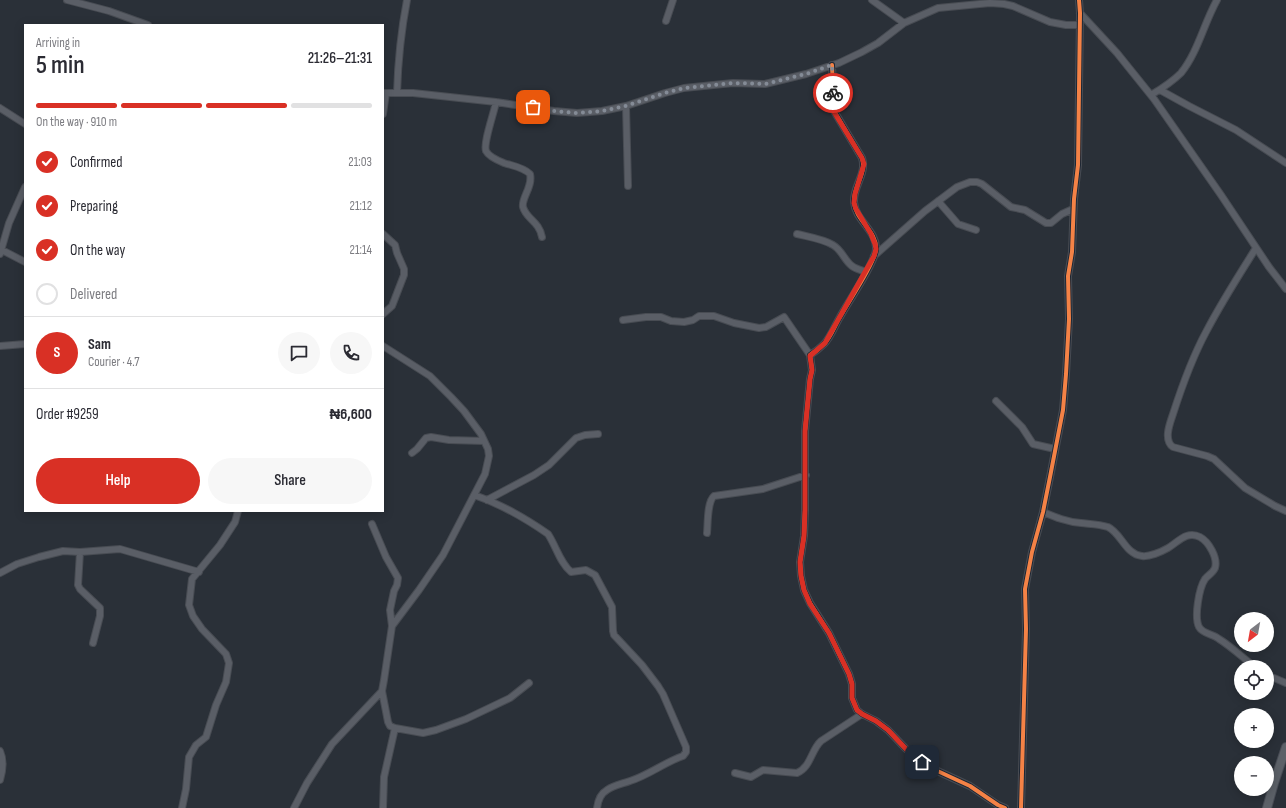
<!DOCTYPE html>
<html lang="en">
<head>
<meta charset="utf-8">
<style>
	body { margin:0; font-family:"Sofia Sans Condensed",sans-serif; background:#f7f7f7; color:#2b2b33; height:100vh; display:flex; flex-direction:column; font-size:15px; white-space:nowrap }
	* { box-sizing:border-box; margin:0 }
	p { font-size:13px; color:#7c7c81 }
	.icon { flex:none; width:22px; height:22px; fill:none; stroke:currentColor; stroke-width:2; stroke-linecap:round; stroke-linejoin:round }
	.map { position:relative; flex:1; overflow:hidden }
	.sheet { position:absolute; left:24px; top:24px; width:360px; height:488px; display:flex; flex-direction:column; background:#fff; border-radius:0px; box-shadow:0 2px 10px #0003 }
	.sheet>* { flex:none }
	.needle { width:26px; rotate:211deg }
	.buttons { position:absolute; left:1234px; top:612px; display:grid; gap:8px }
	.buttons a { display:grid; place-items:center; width:40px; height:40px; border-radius:50%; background:#fff; box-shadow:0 2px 10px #0003; font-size:20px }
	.pin { position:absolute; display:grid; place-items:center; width:34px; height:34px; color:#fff; margin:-17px; border-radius:8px; box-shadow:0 2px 6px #0006 }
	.courier { position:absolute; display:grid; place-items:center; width:40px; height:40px; margin:-20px; border:3px solid #d93025; border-radius:50%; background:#fff; color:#222; box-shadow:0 1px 5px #0007 }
	.head em { font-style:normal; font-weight:600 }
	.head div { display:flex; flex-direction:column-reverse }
	.head { display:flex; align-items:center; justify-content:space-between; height:68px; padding:0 12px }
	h1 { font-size:26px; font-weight:600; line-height:30px }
	.bar { display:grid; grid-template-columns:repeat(4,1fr); gap:6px 4px; align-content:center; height:48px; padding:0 12px }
	.bar i { height:5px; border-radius:3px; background:#e1e1e2 }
	.bar .current { background:#d93025 }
	.bar p { grid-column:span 4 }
	.line { display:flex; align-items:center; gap:10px; padding:0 12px; border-top:1px solid #e1e1e2 }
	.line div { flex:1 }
	.round { display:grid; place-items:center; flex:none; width:42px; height:42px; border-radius:21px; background:#f7f7f7 }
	ol { padding:0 12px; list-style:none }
	li { display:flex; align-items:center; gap:12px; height:44px }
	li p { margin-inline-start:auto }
	li .icon { padding:4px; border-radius:50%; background:#d93025; color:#fff; stroke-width:4 }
	li:last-child { color:#7c7c81 }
	li i { width:22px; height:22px; border:2px solid #e1e1e2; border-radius:50% }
	.button { display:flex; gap:8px; margin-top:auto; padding:8px 12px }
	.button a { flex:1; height:46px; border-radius:24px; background:#d93025; color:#fff; font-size:16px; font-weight:600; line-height:46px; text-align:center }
	.button a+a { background:#f7f7f7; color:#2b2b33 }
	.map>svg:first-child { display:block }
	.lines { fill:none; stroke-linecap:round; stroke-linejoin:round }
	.minor-casing { stroke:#484c53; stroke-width:8 }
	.major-casing { stroke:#484c55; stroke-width:10 }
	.minor { stroke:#5a5e66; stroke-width:6 }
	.major { stroke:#5c6168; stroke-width:8 }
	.cycleway-casing { stroke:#1d2633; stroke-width:6 }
	.cycleway { stroke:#f48246; stroke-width:4 }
	.done { stroke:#848b96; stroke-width:4; stroke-dasharray:0 7.2 }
	.route { stroke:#d93025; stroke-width:5 }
</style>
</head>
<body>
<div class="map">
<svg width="1286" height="808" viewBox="0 0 1286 808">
	<rect width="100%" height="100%" fill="#2a3038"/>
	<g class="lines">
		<g class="minor-casing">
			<path id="minor" d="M67,0L109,11L148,25
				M872,0L904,23
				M1080,13L1117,53L1154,99L1221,195L1269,267L1286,289
				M666,21L673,0
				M832,65L834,111L862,158C867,174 853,186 854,202C855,220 877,231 876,249C876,261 847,304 840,317C835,325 831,337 824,344C820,348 815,352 810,355L812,370L810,379L805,431V510L804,536L800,562L801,576L804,590L810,603L829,633L849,674L852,684V698L857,710L862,714L876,721L888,730L906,749L922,762L931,768L970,786L998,805L1005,808
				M1160,90L1189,106L1236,130L1286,163
				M383,93H413L496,102L554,111L577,113L602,111L626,106L665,93L684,88L733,83L765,84L806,74L839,63L862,52L878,43L904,23L938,8L990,3L1004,4L1013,6L1050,22L1066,25H1080
				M397,93C398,62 401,31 407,0
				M1151,95C1161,89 1173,81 1181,73C1198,52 1204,23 1217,0
				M496,102C494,113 483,143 486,151C489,157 499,161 504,163C513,166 523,167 530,174C533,187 521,198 523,207C526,219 539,221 542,237
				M626,106L628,186
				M0,108L25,124
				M383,114L386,93
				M938,201L958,224L976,230
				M383,234L395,245L397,253L404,269V275L392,306L383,314
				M797,234C809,237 823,239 833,245C842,250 844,260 852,266C856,269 861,270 866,272
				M1256,248C1239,275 1221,303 1206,332C1192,358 1182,386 1173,414C1170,423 1163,440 1173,447L1207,456L1214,459L1245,488L1275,506L1286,511
				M0,249L25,262
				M0,254L9,223L25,187
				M874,256L925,211L957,187L970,182H977L982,184L1011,207L1025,210L1046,223H1051L1062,214L1073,209
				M623,320L646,317H661L671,321L684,322L693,320L699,316H714L734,323L759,328L766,327L784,317L810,355
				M0,346L25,344
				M383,346L430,376L451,397L464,411L481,434L488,449L489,456L485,474L443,555L419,590L392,626L384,680L382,691L388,722L390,726L395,728L384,777L383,808
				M996,401L1022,427L1033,444L1055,449
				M412,453L417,449L426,438L431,437L449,440L484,441
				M474,495C501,504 525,518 548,534C556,546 560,563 571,572L586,570L595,575L612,607L613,631L614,635L642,665L658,686L663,694L686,747V752L683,756C665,762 649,775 630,781C622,784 614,785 607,790C600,794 598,800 597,808
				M487,500L534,475L549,465L576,438L585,435L598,434
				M1043,512C1055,517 1067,522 1081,523C1089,524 1099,524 1108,527C1121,533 1126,555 1142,556C1149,557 1161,552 1168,548C1178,542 1187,530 1200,537C1209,542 1218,558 1215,568C1213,573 1208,575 1205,579C1199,588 1194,617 1199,627C1203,634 1213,634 1219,639C1232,647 1243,658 1255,667
				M372,524L386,557L398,578L397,585L394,591L390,610L392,626
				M707,533C708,523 707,502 714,496L763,489L806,475
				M80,552L78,585L80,589L100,608V616L93,643
				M0,573L17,564L39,557L63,551L80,552L120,549L199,572
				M1267,675L1286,683
				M395,728L423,733L436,730L466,719L510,698L529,683
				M0,751C4,760 3,770 0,780
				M735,773L751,777L763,770L797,773C811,767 811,750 821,741L862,714
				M182,808L186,789L189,757L196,745L206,737L216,705L226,682L229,663L226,654L202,629L193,616L189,605L192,579L220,545L235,522L238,511
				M294,808L307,783L332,744L382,691
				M1021,808L1026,629L1025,589L1032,552L1043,512L1050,477L1063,410L1066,374L1069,319L1068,276L1072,252L1074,199L1078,165L1080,13L1079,0"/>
		</g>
		<g class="major-casing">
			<path id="major" d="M1267,808L1274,783L1286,747"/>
		</g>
		<use href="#minor" class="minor"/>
		<use href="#major" class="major"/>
		<g class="cycleway-casing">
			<path id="cycleway" d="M832,65L834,111L862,158C867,174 853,186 854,202C855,220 877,231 876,249C876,261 847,304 840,317C835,325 831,337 824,344C820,348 815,352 810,355L812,370L810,379L805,431V510L804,536L800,562L801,576L804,590L810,603L829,633L849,674L852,684V698L857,710L862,714L876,721L888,730L906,749L922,762L931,768L970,786L998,805L1005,808
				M1021,808L1026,629L1025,589L1032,552L1043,512L1050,477L1063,410L1066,374L1069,319L1068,276L1072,252L1074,199L1078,165L1080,13L1079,0"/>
		</g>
		<use href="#cycleway" class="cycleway"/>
	</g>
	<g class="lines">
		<path class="done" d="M533,107L554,111L577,113L602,111L626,106L665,93L684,88L733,83L765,84L806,74L832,65L833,93"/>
		<path class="route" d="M833,93L834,112L862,158L864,164L855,194L854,203L856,209L871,234L875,244L876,249L874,256L825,343L810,356L812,370L810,379L805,431V510L804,536L800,562L801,576L804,590L810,604L829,633L849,674L852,684V698L857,710L862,714L876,721L888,730L906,749L922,762"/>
	</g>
</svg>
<div class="buttons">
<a><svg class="needle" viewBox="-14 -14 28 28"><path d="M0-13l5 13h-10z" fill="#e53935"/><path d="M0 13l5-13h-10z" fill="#7c7c81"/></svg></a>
<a><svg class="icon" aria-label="locate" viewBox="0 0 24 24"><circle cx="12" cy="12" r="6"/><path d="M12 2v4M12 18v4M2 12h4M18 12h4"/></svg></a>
<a>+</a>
<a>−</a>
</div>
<div class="pin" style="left:533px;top:107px;background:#ea580c"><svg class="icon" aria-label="bag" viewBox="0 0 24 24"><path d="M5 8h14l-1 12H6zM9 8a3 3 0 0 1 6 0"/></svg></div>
<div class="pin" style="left:922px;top:762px;background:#1f2937"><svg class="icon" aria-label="home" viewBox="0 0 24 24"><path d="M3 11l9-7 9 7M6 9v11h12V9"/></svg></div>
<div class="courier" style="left:833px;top:93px"><svg class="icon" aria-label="bike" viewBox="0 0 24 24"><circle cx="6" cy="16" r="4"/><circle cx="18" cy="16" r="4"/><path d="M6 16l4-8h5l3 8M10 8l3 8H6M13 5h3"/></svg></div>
<section class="sheet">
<div class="head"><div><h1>5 min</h1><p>Arriving in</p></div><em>21:26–21:31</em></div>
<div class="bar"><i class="current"></i><i class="current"></i><i class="current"></i><i></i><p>On the way · 910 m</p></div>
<ol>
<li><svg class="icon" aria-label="check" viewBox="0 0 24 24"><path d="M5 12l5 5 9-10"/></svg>Confirmed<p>21:03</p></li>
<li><svg class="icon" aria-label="check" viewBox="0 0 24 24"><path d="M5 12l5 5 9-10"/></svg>Preparing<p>21:12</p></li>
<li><svg class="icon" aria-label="check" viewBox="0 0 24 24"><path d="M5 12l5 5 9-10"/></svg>On the way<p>21:14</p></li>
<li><i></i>Delivered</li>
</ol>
<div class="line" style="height:72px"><b class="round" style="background:#d93025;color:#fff">S</b><div><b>Sam</b><p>Courier · 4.7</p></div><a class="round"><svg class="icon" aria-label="chat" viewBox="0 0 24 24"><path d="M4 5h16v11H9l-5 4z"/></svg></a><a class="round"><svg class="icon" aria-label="phone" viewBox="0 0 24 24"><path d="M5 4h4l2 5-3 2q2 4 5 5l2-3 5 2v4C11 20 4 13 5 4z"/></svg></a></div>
<div class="line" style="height:52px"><div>Order #9259</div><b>₦6,600</b></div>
<div class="button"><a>Help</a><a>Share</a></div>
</section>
</div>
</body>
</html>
